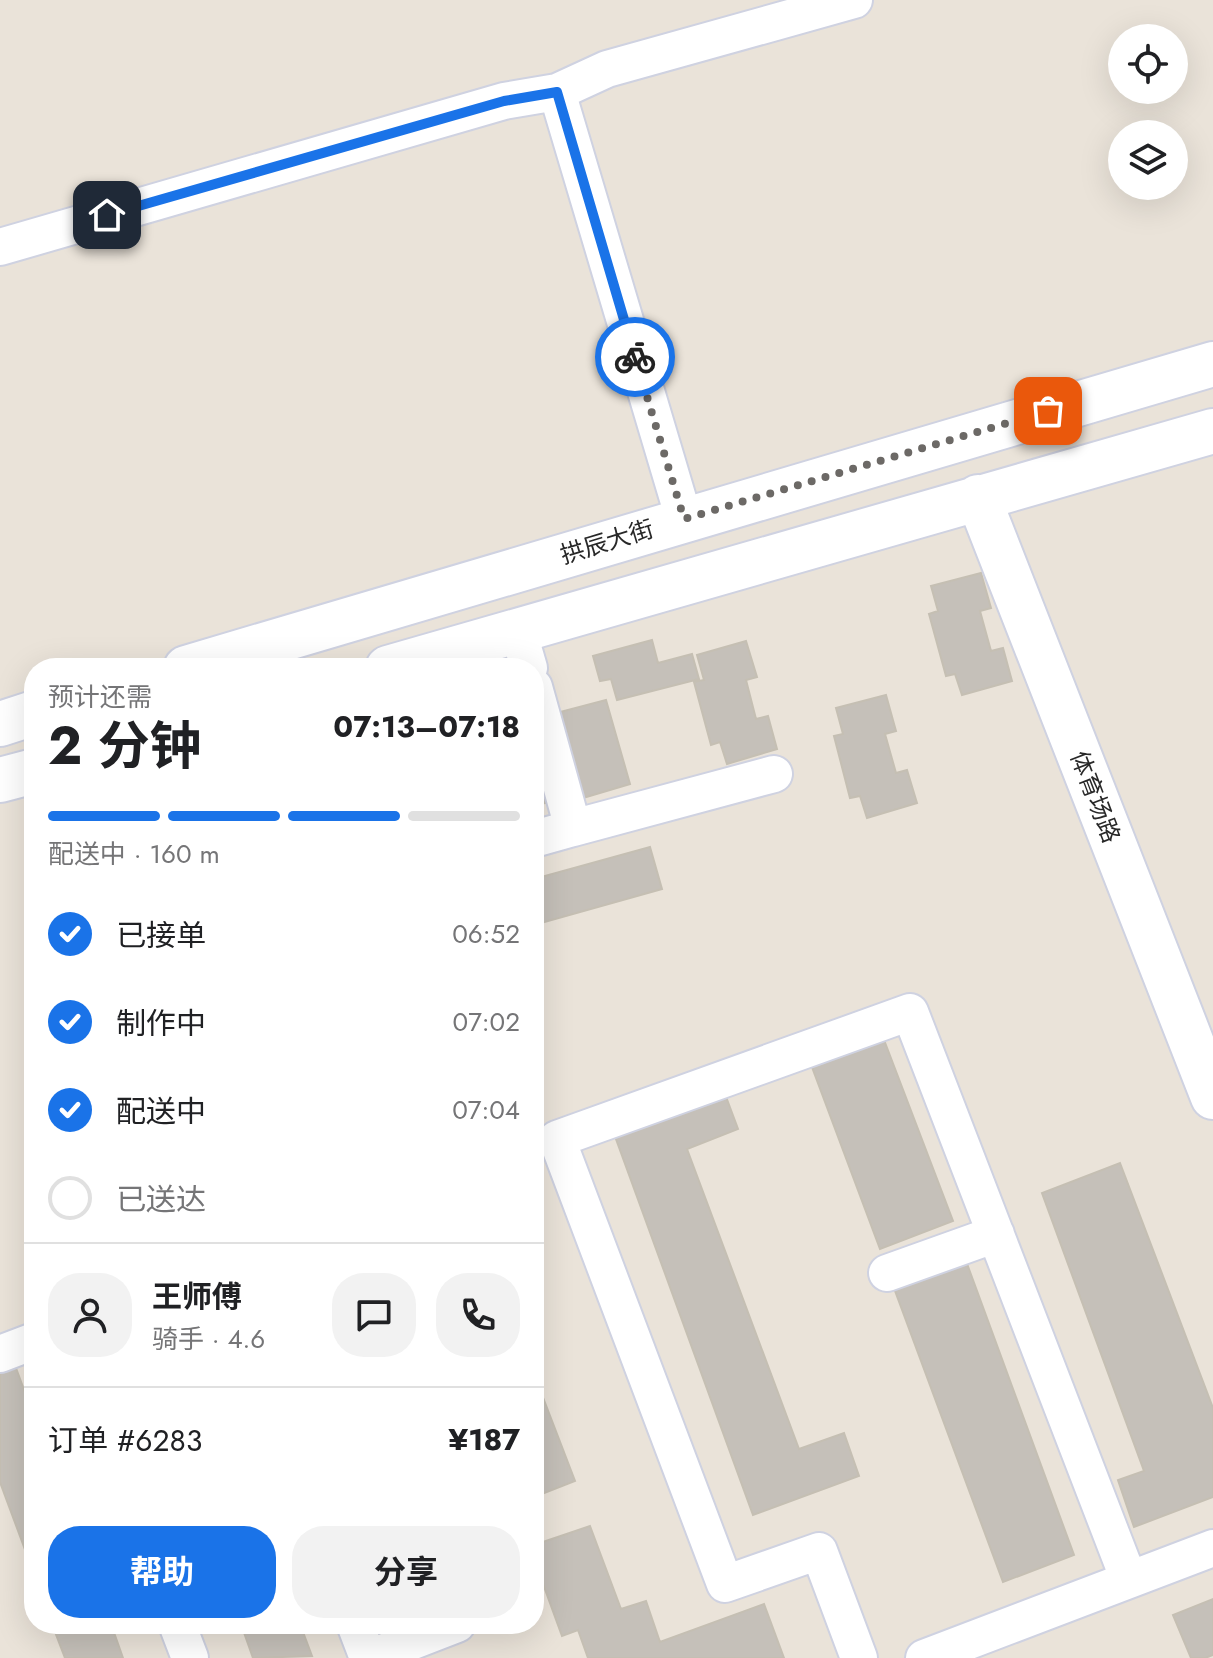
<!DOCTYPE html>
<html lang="zh">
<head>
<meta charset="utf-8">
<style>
	body { margin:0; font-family:Jost,"Noto Sans SC",sans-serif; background:#f2f2f2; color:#202124; height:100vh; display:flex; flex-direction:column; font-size:30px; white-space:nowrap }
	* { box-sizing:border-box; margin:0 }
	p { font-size:26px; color:#757577 }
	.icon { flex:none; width:44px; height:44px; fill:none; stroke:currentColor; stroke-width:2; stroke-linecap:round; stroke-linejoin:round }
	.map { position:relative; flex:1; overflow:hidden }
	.sheet { position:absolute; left:24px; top:658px; width:520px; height:976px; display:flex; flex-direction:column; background:#fff; border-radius:32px; box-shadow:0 8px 32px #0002 }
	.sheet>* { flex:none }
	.controls { position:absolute; left:1108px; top:24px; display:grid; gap:16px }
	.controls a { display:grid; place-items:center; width:80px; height:80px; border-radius:50%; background:#fff; box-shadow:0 8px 32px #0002; font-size:40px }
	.pin { position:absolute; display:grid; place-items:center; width:68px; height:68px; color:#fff; margin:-34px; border-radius:16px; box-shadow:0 4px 12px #0006 }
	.courier { position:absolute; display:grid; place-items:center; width:80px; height:80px; margin:-40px; border:6px solid #1a73e8; border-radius:50%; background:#fff; color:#222; box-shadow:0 2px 10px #0007 }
	.overview em { font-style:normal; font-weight:700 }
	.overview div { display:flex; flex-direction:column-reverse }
	.overview { display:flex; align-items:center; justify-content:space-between; height:136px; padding:0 24px }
	h1 { font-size:52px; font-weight:700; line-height:60px }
	.bar { display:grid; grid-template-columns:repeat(4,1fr); gap:12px 8px; align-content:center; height:96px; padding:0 24px }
	.bar i { height:10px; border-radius:6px; background:#e0e0e0 }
	.bar .on { background:#1a73e8 }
	.bar p { grid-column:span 4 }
	.line { display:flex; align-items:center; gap:20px; padding:0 24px; border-top:2px solid #e0e0e0 }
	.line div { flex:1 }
	.round { display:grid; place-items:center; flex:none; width:84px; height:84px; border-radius:32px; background:#f2f2f2 }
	ol { padding:0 24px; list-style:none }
	li { display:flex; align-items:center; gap:24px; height:88px }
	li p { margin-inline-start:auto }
	li .icon { padding:8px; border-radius:50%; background:#1a73e8; color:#fff; stroke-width:4 }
	li:last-child { color:#757577 }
	li i { width:44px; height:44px; border:4px solid #e0e0e0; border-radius:50% }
	.action { display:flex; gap:16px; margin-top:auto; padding:16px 24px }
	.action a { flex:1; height:92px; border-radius:32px; background:#1a73e8; color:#fff; font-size:32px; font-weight:700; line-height:92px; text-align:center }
	.action a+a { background:#f2f2f2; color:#202124 }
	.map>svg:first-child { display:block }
	.building { fill:#c5c0b9; stroke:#c5bfb3; stroke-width:2 }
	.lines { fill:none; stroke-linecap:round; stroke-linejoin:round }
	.minor-casing { stroke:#cfd2e1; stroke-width:40 }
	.tertiary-casing { stroke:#cfd2e1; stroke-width:48 }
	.minor { stroke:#fff; stroke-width:36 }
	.tertiary { stroke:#fff; stroke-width:44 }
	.done { stroke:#6c6966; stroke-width:8; stroke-dasharray:0 14.4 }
	.route { stroke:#1a73e8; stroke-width:10 }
	.labels { text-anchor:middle; stroke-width:6; stroke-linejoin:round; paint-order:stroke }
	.street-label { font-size:24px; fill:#282828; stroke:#fff }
</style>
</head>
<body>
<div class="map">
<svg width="1213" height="1658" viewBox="0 0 1213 1658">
	<rect width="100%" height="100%" fill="#eae3d9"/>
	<path class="building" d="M981,573L991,608L980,611L991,651L1003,648L1012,681L962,695L955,674L946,676L929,614L938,611L931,586Z
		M652,640L658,663L692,654L699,679L617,700L611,679L600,681L593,656Z
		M746,641L757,677L746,680L756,719L768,716L777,749L727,764L720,742L711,745L694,682L704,680L697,655Z
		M886,695L896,731L885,734L896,773L907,770L917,803L867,818L860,796L850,798L834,736L843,734L836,708Z
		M606,700L630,784L573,801L549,715Z
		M534,754L556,800L534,806Z
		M650,847L662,889L534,925V879Z
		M881,1032L953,1221L880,1249L809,1059Z
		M722,1086L738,1129L687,1149L799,1449L844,1433L859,1476L753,1515L612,1128Z
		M1120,1163L1213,1408V1497L1134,1527L1118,1480L1144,1471L1042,1193Z
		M966,1261L1074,1555L1003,1582L894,1288Z
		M16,1368L34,1417V1574L0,1482V1373Z
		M534,1374L575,1481L534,1497Z
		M590,1526L621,1609L646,1601L660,1642L764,1604L784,1658H588L578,1630L562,1636L534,1559V1545Z
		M1213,1599V1655L1205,1658H1191L1173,1615Z
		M52,1624H111L123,1658H65Z
		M241,1624H300L312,1656L253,1658Z"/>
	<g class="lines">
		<g class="minor-casing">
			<path id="minor" d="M557,92L684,519
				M0,247L504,101L557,92L607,69L854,0
				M518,630L529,668
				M534,687L573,828L774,774
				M534,839L573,828
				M887,1273L996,1234
				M0,1354L34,1341
				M177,1624L190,1658
				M355,1624L368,1658
				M369,1658L457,1624
				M859,1658L819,1551L725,1584L557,1139L910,1012L1129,1580
				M924,1658L1213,1548"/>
		</g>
		<g class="tertiary-casing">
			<path id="tertiary" d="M978,497L1213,1097
				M186,668L1213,364
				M388,668L1213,431
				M0,724L34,713
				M0,780L34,771"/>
		</g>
		<use href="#minor" class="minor"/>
		<use href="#tertiary" class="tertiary"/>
	</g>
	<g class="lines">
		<path class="done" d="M635,357L684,519L1048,411"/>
		<path class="route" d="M107,215L504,101L557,92L635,357"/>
	</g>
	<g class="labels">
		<g class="street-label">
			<text transform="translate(607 542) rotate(-17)" y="8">拱辰大街</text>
			<text transform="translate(1095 797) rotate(69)" y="8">体育场路</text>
		</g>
	</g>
</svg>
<div class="controls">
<a><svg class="icon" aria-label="locate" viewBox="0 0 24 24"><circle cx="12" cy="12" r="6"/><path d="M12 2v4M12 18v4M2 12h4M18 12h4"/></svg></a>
<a><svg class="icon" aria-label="layers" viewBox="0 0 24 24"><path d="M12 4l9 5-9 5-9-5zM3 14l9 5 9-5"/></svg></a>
</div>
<div class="pin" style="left:1048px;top:411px;background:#ea580c"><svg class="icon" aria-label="bag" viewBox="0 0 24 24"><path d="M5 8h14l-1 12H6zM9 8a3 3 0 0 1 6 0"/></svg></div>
<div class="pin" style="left:107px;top:215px;background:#1f2937"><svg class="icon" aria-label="home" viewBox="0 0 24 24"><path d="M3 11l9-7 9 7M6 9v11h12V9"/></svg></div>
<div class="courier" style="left:635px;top:357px"><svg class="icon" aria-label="bike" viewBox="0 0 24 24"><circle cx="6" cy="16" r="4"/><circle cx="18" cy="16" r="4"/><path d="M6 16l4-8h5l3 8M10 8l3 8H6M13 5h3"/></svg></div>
<section class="sheet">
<div class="overview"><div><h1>2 分钟</h1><p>预计还需</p></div><em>07:13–07:18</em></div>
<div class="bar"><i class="on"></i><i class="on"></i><i class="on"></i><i></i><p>配送中 · 160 m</p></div>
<ol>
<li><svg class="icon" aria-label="check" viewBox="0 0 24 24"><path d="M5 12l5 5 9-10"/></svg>已接单<p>06:52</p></li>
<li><svg class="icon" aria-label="check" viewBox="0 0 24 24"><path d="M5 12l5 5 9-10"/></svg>制作中<p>07:02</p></li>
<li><svg class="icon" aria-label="check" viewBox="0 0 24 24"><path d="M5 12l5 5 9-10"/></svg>配送中<p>07:04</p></li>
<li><i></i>已送达</li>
</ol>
<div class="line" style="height:144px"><a class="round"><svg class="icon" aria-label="person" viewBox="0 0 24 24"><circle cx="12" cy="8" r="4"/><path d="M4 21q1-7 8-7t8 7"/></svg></a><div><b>王师傅</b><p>骑手 · 4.6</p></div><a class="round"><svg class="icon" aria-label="chat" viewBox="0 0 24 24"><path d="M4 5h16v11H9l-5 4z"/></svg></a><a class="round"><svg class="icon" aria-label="phone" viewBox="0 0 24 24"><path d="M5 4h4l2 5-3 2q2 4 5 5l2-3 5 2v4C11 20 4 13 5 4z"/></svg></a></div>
<div class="line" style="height:104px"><div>订单 #6283</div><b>¥187</b></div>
<div class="action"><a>帮助</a><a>分享</a></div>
</section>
</div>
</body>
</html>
